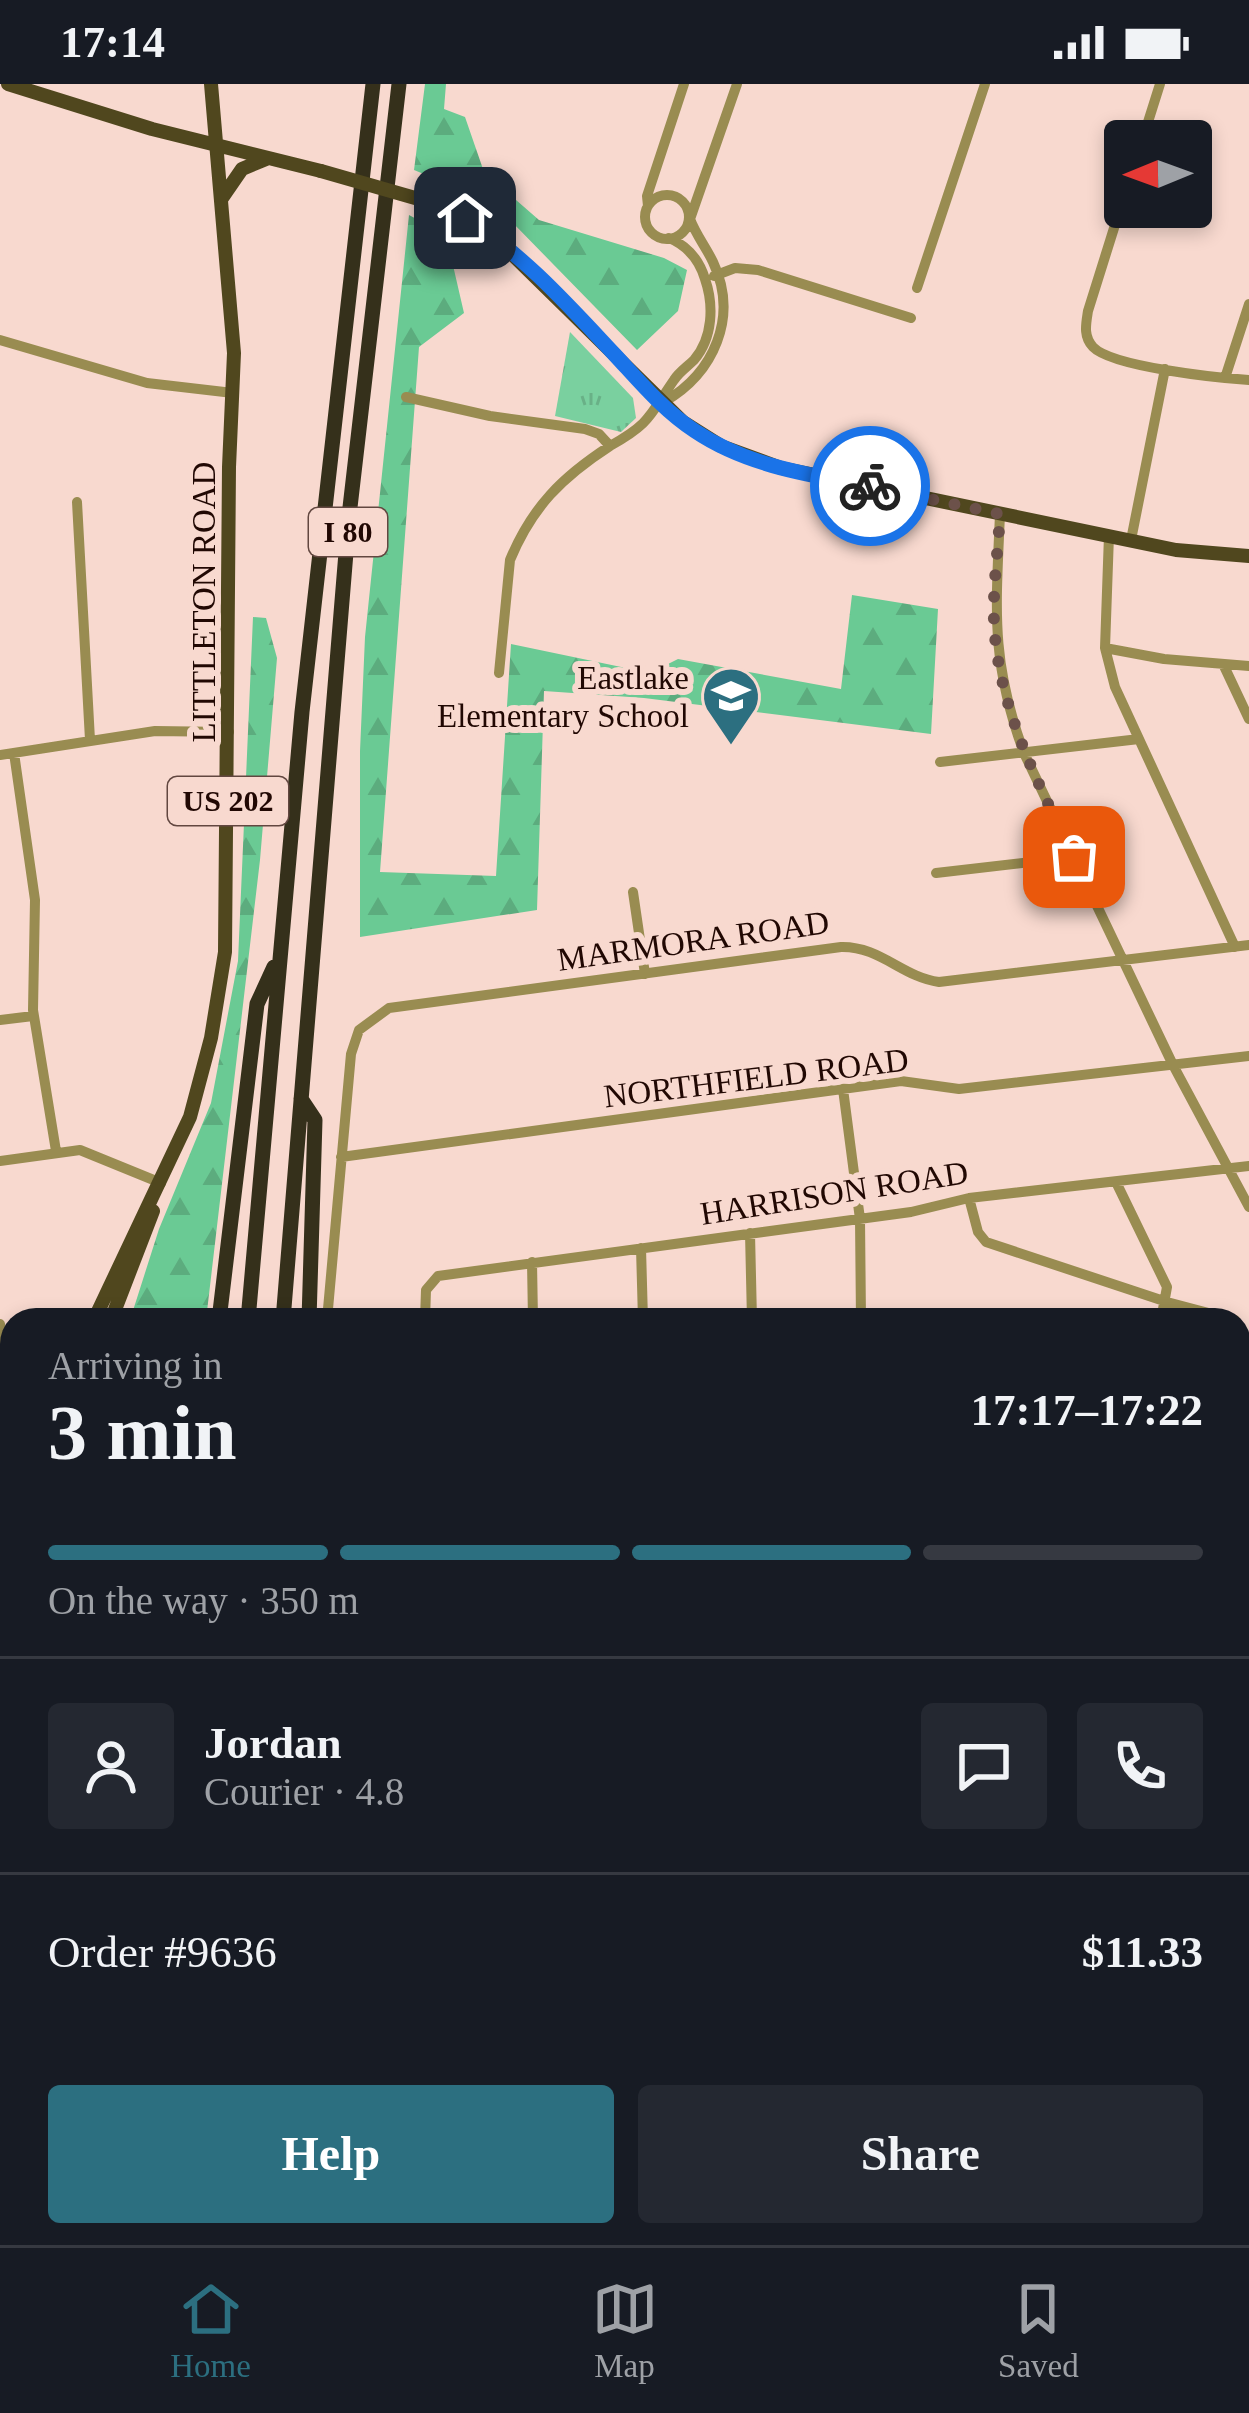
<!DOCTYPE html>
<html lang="en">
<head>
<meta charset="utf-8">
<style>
	body { margin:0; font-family:Georgia,serif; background:#242831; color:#f1f3f6; height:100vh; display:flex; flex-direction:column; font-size:45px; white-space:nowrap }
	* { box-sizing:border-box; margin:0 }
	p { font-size:39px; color:#9ea1a6 }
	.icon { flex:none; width:66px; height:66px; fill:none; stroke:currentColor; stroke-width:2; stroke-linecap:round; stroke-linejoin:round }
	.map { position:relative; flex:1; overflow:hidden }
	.drawer { position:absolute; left:0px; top:1224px; width:1251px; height:939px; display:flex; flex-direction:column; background:#171b24; border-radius:36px 36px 0 0; box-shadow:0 6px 18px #0003 }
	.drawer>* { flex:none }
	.needle { width:78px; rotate:269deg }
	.controls { position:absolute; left:1104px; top:36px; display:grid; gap:24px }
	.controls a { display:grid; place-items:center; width:108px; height:108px; border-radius:12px; background:#171b24; box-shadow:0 6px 18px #0003; font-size:60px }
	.pin { position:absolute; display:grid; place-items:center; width:102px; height:102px; color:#fff; margin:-51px; border-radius:24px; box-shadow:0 6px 18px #0006 }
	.courier { position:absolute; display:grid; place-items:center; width:120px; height:120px; margin:-60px; border:9px solid #1a73e8; border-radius:50%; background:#fff; color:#222; box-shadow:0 3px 15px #0007 }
	.headline em { font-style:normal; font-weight:800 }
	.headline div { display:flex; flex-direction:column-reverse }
	.headline { display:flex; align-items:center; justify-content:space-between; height:204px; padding:0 48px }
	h1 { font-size:78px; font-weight:800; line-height:90px }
	.bar { display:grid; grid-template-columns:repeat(4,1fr); gap:18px 12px; align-content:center; height:144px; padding:0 48px }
	.bar i { height:15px; border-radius:9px; background:#363941 }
	.bar .selected { background:#2c6f80 }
	.bar p { grid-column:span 4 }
	.line { display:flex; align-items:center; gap:30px; padding:0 48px; border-top:3px solid #363941 }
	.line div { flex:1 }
	.round { display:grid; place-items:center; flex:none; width:126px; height:126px; border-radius:12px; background:#242831 }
	.action { display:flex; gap:24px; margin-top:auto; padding:24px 48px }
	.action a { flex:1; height:138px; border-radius:12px; background:#2c6f80; color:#fff; font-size:48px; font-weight:800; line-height:138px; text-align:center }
	.action a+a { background:#242831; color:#f1f3f6 }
	.status { display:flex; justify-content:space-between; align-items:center; height:84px; padding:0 60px; background:#171b24; direction:ltr }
	.status svg { height:33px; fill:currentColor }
	.dock { display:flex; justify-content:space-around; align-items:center; height:168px; border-top:3px solid #363941; background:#171b24; font-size:33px; color:#9ea1a6 }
	.dock a { display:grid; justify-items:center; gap:6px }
	.dock .selected { color:#2c6f80 }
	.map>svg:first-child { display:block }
	.grass { fill:url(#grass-dots) }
	.forest { fill:url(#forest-firs) }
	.park { fill:url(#park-tufts) }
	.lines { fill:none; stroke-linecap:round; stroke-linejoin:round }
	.stream { stroke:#19adcc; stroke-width:3 }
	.minor { stroke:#998c51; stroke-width:10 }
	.major { stroke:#50471e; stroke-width:14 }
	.highway { stroke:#35301b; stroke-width:15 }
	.major-bridge { stroke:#50471e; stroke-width:14 }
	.done { stroke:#6c514a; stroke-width:12; stroke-dasharray:0 21.6 }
	.route { stroke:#1a73e8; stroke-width:15 }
	.labels { text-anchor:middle; stroke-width:12; stroke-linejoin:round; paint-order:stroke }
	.shield { fill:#f8d9cf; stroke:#624740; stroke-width:3 }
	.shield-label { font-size:30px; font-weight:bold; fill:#210803 }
	.street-label { font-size:33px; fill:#210803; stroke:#f8d9cf }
	.poi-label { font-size:33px; fill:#210803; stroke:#f8d9cf; text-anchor:end }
</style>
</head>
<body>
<div class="status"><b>17:14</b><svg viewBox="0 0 49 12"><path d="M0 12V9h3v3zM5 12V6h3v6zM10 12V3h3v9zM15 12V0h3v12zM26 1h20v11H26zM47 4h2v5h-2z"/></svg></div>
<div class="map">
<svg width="1249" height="2161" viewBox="0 0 1249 2161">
	<defs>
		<pattern id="grass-dots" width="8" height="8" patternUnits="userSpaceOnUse" patternTransform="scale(3)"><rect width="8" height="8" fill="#7ad09f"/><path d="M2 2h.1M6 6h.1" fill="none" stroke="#69b187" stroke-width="1.8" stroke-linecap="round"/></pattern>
		<pattern id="forest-firs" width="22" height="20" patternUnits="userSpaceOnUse" patternTransform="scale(3)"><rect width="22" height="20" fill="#6aca94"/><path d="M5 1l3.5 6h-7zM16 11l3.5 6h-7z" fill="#5cac7e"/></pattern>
		<pattern id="park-tufts" width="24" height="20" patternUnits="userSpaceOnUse" patternTransform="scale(3)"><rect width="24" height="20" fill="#7ad09f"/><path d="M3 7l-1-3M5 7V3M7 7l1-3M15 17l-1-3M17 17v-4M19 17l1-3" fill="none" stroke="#69b187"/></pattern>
	</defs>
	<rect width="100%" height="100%" fill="#f8d9cf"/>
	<path class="grass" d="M12,1619V1887C4,1812 0,1688 12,1619Z
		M0,2026L12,2028V2151H77L63,2161L0,2157Z"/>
	<path class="forest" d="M425,0H446L444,25L465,33L484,88L539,136L664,174L687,186L678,227L637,266L510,136L463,106L414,86Z
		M409,131L446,151L464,229L419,263L380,788L496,792L511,560L650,589L678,575L841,605L852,511L938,525L931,650L644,614L544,607L537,826L360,853V667L365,553Z
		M253,533L266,534L277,574L260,776L206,1236H130L159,1145L211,1019L238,877Z"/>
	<path class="park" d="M570,248L633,314L636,334L621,348L555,332Z"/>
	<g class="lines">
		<path class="stream" d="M8,2052L12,2060
			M46,2151L47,2161"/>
		<path class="minor" d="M1142,57L1160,0
			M1125,109L1088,227C1086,240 1083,252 1093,263C1112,283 1219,294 1249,296
			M645 133a22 22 0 1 1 44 0a22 22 0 1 1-44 0Z
			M648,122L647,112L684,0
			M714,192L735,184L758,186L911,234
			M917,204L985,0
			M0,256L147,299L233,309
			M1225,294L1249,220
			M406,313L490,332L585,345L599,350L610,362C651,339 649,332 674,296C679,288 687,283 694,276C713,254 714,221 705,195C699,175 688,162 669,154
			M664,318C714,289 739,233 713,178C706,163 696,151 690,135L737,0
			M77,418L90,656
			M1000,430C996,525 990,576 1024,669L1173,981L1249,1123
			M1109,451L1105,564L1115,603L1235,863
			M1131,456L1165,285
			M1105,564L1164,575L1249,582
			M1224,582L1249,635
			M499,589L510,476C532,423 562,393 610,362
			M14,669L35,816L33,926L56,1067
			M0,671L155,647L229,648
			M940,678L1139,655
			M936,789L1074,773
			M633,808L645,890
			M0,936L33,932
			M843,1005L860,1135L861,1236
			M341,1073L901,997L959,1005L1249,972
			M0,1077L80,1066L161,1099
			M1116,1098L1167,1203L1161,1236
			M969,1114L978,1148L986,1158L1167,1218L1235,1236
			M750,1149L752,1236
			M641,1164L643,1236
			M532,1178L533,1236
			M327,1236L351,970L359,946L389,924L841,863C880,862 902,893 939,898L1249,861
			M425,1236L426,1206L438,1192L911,1128L969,1114L1249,1082
			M0,1240L7,1289
			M1239,1357L1249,1349
			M1239,1503L1249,1505
			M1239,1640L1249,1665
			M1239,1701H1249
			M1239,1811H1249
			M1239,1919H1249"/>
		<path class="major" d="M8,0L152,45L321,87
			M222,114L242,85L266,75
			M443,122L479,143L512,170L683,338L721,362L781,384L1176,466L1249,472
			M94,1236L190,1033L211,954L225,868L229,383L234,269L211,0
			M111,1236L153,1127
			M0,2002L12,2004
			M464,2151L474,2161
			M526,2151L530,2161"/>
		<path class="highway" d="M301,1015L315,1036L309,1236
			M219,1236L257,920L274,883
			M248,1236L302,628L373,0
			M283,1236L349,432L399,0
			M0,1971L12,1970
			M0,2028L12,2024
			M386,2151L387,2161
			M91,2161L101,2151
			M129,2161L130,2151
			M157,2161L159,2151
			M197,2161L198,2151
			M226,2161L227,2151"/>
		<path class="major-bridge" d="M321,87L443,122"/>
	</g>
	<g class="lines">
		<path class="done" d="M870,402L1000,430C998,470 991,513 995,553C1003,633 1039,701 1074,773"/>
		<path class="route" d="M465,134C522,169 570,223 615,271C640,298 664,327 695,347C747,382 810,391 870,402"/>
	</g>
	<defs>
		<g id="school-pin" transform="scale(3)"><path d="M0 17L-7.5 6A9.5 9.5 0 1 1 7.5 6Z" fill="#2c6f80" stroke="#f8d9cf"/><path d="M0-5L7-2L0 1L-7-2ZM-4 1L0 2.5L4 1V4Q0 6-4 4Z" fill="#fff"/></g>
	</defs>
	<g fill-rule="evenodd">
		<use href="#school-pin" x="731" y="612"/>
	</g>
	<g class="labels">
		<g class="shield">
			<rect x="309" y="424" width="78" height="48" rx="9"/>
			<rect x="168" y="693" width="120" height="48" rx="9"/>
		</g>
		<g class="shield-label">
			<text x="348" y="458">I 80</text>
			<text x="228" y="727">US 202</text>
		</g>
		<g class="street-label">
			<text transform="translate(203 518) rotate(-90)" y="12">LITTLETON ROAD</text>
			<text transform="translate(693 856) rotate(-8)" y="12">MARMORA ROAD</text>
			<text transform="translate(756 993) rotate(-7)" y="12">NORTHFIELD ROAD</text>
			<text transform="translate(834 1108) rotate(-9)" y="12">HARRISON ROAD</text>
		</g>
		<g class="poi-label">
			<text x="689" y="605">Eastlake<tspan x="689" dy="38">Elementary School</tspan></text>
		</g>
	</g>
</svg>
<div class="controls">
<a><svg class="needle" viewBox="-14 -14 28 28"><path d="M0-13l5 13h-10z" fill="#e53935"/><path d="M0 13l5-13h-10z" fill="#9ea1a6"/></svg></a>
</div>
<div class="pin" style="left:1074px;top:773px;background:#ea580c"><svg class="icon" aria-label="bag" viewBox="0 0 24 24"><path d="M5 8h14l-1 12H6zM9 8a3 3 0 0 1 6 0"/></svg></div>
<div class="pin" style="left:465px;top:134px;background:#1f2937"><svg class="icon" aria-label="home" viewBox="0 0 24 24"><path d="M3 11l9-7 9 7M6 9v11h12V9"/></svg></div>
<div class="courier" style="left:870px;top:402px"><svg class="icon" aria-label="bike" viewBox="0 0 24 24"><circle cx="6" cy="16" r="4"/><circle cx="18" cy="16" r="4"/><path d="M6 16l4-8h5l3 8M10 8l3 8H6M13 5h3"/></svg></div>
<section class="drawer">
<div class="headline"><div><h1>3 min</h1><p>Arriving in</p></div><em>17:17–17:22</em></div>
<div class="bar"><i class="selected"></i><i class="selected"></i><i class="selected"></i><i></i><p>On the way · 350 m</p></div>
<div class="line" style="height:216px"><a class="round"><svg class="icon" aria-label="person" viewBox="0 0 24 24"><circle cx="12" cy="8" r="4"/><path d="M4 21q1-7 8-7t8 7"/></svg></a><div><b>Jordan</b><p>Courier · 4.8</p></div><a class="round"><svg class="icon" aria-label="chat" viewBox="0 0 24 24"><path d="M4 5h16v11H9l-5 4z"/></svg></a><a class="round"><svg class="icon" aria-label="phone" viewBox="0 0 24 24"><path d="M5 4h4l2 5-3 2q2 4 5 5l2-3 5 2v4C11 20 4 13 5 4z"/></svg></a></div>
<div class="line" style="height:156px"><div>Order #9636</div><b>$11.33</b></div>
<div class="action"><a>Help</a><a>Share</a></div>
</section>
</div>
<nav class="dock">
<a class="selected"><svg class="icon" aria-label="home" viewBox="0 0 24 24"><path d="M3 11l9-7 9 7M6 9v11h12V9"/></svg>Home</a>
<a><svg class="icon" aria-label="map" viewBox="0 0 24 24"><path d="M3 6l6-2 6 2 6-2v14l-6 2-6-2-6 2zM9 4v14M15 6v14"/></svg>Map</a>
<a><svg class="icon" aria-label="saved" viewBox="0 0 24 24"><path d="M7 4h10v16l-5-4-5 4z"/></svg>Saved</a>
</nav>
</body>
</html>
